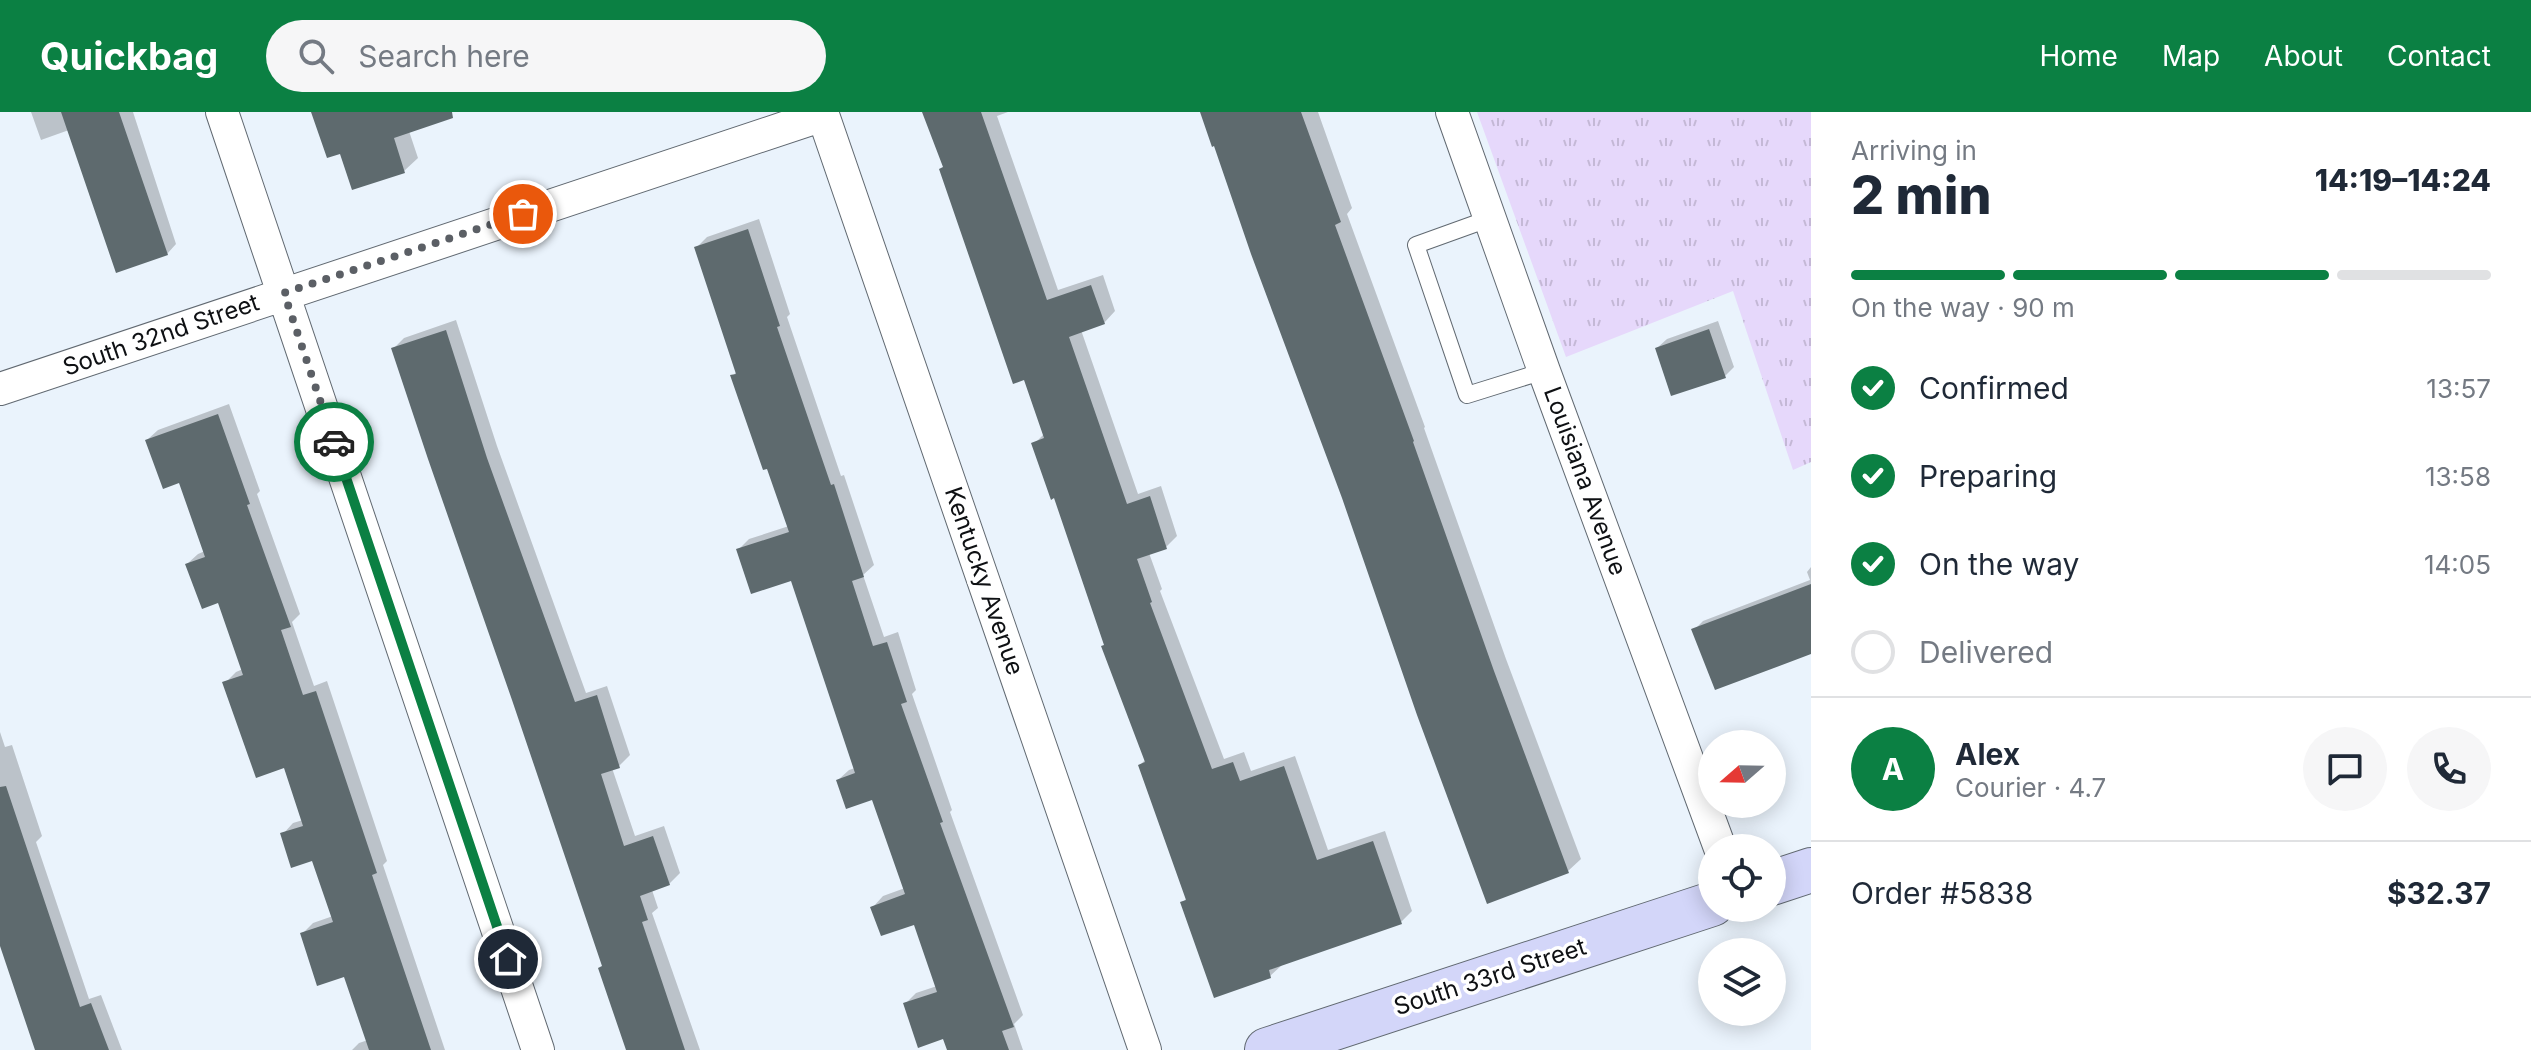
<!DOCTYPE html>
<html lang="en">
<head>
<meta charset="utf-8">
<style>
	body { margin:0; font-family:Inter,sans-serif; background:#f6f6f7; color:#1f2937; height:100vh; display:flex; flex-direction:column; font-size:30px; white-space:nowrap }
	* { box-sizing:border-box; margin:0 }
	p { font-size:26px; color:#747a83 }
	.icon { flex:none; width:44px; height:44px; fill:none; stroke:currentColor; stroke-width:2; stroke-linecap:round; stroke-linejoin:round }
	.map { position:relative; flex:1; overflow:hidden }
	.sheet { display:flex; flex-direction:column; background:#fff; width:720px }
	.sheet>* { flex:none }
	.needle { width:52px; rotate:250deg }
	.tools { position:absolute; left:1698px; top:618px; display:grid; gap:16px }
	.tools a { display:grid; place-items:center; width:88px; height:88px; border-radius:50%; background:#fff; box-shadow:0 4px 20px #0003; font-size:40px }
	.pin { position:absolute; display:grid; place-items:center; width:68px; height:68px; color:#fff; margin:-34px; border:4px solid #fff; border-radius:50%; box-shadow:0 2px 8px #0007 }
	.courier { position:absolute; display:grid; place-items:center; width:80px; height:80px; margin:-40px; border:6px solid #0b8043; border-radius:50%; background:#fff; color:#222; box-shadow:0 2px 10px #0007 }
	.headline em { font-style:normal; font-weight:800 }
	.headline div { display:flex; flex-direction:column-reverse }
	.headline { display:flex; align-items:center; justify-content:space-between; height:136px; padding:0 40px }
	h1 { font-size:52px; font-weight:800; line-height:60px }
	.bar { display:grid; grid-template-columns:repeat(4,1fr); gap:12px 8px; align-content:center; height:96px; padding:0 40px }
	.bar i { height:10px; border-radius:6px; background:#e0e1e3 }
	.bar .current { background:#0b8043 }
	.bar p { grid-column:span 4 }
	.line { display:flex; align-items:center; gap:20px; padding:0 40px; border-top:2px solid #e0e1e3 }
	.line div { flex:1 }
	.round { display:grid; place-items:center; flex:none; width:84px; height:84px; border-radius:42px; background:#f6f6f7 }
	ol { padding:0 40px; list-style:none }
	li { display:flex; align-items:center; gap:24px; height:88px }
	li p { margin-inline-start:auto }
	li .icon { padding:8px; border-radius:50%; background:#0b8043; color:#fff; stroke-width:4 }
	li:last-child { color:#747a83 }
	li i { width:44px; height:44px; border:4px solid #e0e1e3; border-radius:50% }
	header { display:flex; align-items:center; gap:48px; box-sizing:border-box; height:112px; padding:0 40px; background:#0b8043; color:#fff }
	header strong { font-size:38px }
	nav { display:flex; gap:44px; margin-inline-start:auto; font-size:28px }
	.search { width:560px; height:72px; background:#f6f6f7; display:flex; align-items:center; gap:20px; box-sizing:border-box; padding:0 28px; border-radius:44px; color:#747a83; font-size:30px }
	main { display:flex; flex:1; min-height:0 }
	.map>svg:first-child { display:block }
	.grass { fill:url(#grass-tufts) }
	.shadow { fill:#0003 }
	.building { fill:#5e6a6e }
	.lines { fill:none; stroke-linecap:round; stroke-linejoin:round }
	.lane-casing { stroke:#616971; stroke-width:18 }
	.street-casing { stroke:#616971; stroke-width:34 }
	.secondary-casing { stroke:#616971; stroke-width:46 }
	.lane { stroke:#fff; stroke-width:16 }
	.street { stroke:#fff; stroke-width:32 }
	.secondary { stroke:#d3d6f9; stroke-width:44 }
	.done { stroke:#5b5f65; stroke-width:8; stroke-dasharray:0 14.4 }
	.route { stroke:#0b8043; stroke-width:10 }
	.labels { text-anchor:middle; stroke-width:7; stroke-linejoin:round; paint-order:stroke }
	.street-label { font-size:24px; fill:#0e1013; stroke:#fff }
</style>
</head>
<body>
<header>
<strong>Quickbag</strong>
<div class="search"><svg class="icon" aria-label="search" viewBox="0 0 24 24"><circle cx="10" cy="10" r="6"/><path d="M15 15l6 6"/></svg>Search here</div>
<nav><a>Home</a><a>Map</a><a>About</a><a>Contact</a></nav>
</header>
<main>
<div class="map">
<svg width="1811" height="938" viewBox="0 0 1811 938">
	<defs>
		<pattern id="grass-tufts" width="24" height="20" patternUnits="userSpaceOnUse" patternTransform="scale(2)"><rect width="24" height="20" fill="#e6d8fb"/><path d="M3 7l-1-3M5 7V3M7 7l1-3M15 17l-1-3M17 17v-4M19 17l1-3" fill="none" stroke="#c4b8d6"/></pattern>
	</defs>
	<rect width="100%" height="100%" fill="#eaf3fc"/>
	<path class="grass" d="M1477,0H1811V350L1793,358L1733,179L1566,245Z"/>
	<path class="shadow" d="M31,0H133L176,132L167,142L69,18L41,28Z
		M314,0H425L409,19L418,46L404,59L341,40Z
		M924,0H1008L997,4L1058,178L1103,163L1115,199L1104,211L1081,218L1138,382L1161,374L1177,424L1166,435L1149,441L1162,477L1160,479L1224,647L1244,640L1251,659L1295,644L1328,738L1385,719L1412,799L1401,810L1282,853L1270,864L1183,790L1187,786L1140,653L1146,647L1055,384L1034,332L1045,321Z
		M1203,0H1318L1352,96L1347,102L1425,315L1424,316L1506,547L1581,747L1568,759L1344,386Z
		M759,107L790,202L787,205L841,364L844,363L874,453L863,463L884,525L898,520L916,578L912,582L952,698L950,700L1023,903L1014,912L1023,938H949L945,925L905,892L916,881L937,874L915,810L873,795L883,784L905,776L873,685L838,668L849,658L855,656L792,467L739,437L749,427L789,414L733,264L737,259L696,136L707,125Z
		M456,208L497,334L586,581L607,574L630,643L619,654L612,656L635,724L664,714L680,761L669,772L652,778L658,796L652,801L700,938H628L603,853L394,236L404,226Z
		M1718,209L1734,255L1725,264L1657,236L1667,227Z
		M229,292L260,379L257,382L300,502L292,510L314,574L327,569L387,749L383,753L445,938H352L359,931L368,928L345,863L302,822L313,811L333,804L314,746L283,722L293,711L303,708L285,653L225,571L236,560L243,557L219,489L187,452L198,442L205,439L180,368L147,328L158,318Z
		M1811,455V536L1694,518L1703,509L1810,468L1807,460Z
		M0,620L5,635L12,633L42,724L36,730L89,887L101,883L122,938H38L0,828Z"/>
	<path class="building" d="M61,0H119L168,143L116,161Z
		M311,0H452L453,6L394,26L405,61L352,78L340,42L327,46Z
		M922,0H981L1047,188L1091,173L1105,212L1069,225L1127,392L1150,384L1167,437L1137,447L1152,490L1150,491L1212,657L1233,650L1240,669L1284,654L1317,748L1373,729L1402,812L1269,858L1271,866L1214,886L1180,790L1186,788L1138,653L1145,650L1101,534L1104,533L1054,386L1051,388L1031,331L1044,326L1024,268L1013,272L939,57L943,55Z
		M1200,0H1301L1341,110L1335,113L1414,329L1413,330L1494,559L1569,761L1487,792L1417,603L1342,386L1251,142L1214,34L1212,35Z
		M748,117L780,214L777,215L831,373L834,372L864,465L852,469L873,534L887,530L907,590L901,592L943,710L940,711L1014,915L1002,919L1009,938H947L943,927L918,936L903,891L937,880L914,813L881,824L870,795L905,782L872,688L846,697L836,668L855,661L791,469L751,482L736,437L789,420L767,357L763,358L730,263L736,262L694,135Z
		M1709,217L1726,266L1671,284L1655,236Z
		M446,218L487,346L575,590L597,583L620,656L601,662L624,734L653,724L670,773L640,784L648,808L642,810L685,938H626L598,856L602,854L512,588L428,347L391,236Z
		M218,302L250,392L247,393L291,515L281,518L303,583L316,579L377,761L372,763L431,938H369L344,865L317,874L300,821L333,810L312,749L291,756L280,721L303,714L284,656L256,666L222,570L243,563L218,491L202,497L185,452L205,445L179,371L163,377L145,328Z
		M1811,472V542L1715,578L1691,517Z
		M6,674L80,895L91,891L109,938H35L0,834V675Z"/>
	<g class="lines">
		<g class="lane-casing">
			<path id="lane" d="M1491,106L1416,133L1467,283L1544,259"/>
		</g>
		<g class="street-casing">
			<path id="street" d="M222,0L538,938
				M822,0L1145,938
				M1452,0L1544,259L1720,736
				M0,277L823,3"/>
		</g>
		<g class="secondary-casing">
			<path id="secondary" d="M1772,771L1811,758
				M1267,938L1712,792"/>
		</g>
		<use href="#lane" class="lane"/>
		<use href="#street" class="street"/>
		<use href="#secondary" class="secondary"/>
	</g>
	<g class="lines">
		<path class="done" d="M334,330L284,181L523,102"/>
		<path class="route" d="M334,330L508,847"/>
	</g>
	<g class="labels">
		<g class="street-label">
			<text transform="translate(161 223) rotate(-19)" y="8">South 32nd Street</text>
			<text transform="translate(1585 369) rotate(70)" y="8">Louisiana Avenue</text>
			<text transform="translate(984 469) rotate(71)" y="8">Kentucky Avenue</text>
			<text transform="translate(1490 865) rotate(-18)" y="8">South 33rd Street</text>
		</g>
	</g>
</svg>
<div class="tools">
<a><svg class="needle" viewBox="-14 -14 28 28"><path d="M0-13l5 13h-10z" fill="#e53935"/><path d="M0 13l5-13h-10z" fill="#747a83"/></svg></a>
<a><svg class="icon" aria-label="locate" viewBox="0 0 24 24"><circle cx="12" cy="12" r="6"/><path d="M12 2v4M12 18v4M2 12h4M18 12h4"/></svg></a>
<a><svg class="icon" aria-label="layers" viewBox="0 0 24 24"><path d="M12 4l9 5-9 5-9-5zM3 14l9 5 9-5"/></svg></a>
</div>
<div class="pin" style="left:523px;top:102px;background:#ea580c"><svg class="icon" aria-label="bag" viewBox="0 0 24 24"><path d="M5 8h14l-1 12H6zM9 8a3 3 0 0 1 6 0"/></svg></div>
<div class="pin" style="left:508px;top:847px;background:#1f2937"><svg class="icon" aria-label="home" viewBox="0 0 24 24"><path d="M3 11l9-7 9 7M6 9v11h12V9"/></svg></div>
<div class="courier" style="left:334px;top:330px"><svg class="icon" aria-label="car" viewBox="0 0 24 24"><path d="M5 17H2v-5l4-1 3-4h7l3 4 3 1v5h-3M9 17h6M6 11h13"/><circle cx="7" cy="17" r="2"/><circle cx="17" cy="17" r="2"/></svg></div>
</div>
<section class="sheet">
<div class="headline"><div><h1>2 min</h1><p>Arriving in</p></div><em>14:19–14:24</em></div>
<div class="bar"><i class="current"></i><i class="current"></i><i class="current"></i><i></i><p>On the way · 90 m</p></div>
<ol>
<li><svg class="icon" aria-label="check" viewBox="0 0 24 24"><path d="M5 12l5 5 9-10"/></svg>Confirmed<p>13:57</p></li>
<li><svg class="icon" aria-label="check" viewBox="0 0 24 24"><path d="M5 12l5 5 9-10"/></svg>Preparing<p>13:58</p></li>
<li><svg class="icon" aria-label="check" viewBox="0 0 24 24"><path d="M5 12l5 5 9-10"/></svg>On the way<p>14:05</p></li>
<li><i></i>Delivered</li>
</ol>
<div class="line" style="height:144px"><b class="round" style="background:#0b8043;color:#fff">A</b><div><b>Alex</b><p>Courier · 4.7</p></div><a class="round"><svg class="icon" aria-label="chat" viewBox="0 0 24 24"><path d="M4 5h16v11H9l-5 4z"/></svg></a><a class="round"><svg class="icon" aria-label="phone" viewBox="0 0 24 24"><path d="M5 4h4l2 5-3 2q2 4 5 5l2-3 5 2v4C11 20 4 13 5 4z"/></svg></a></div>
<div class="line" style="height:104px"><div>Order #5838</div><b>$32.37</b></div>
</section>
</main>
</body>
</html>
